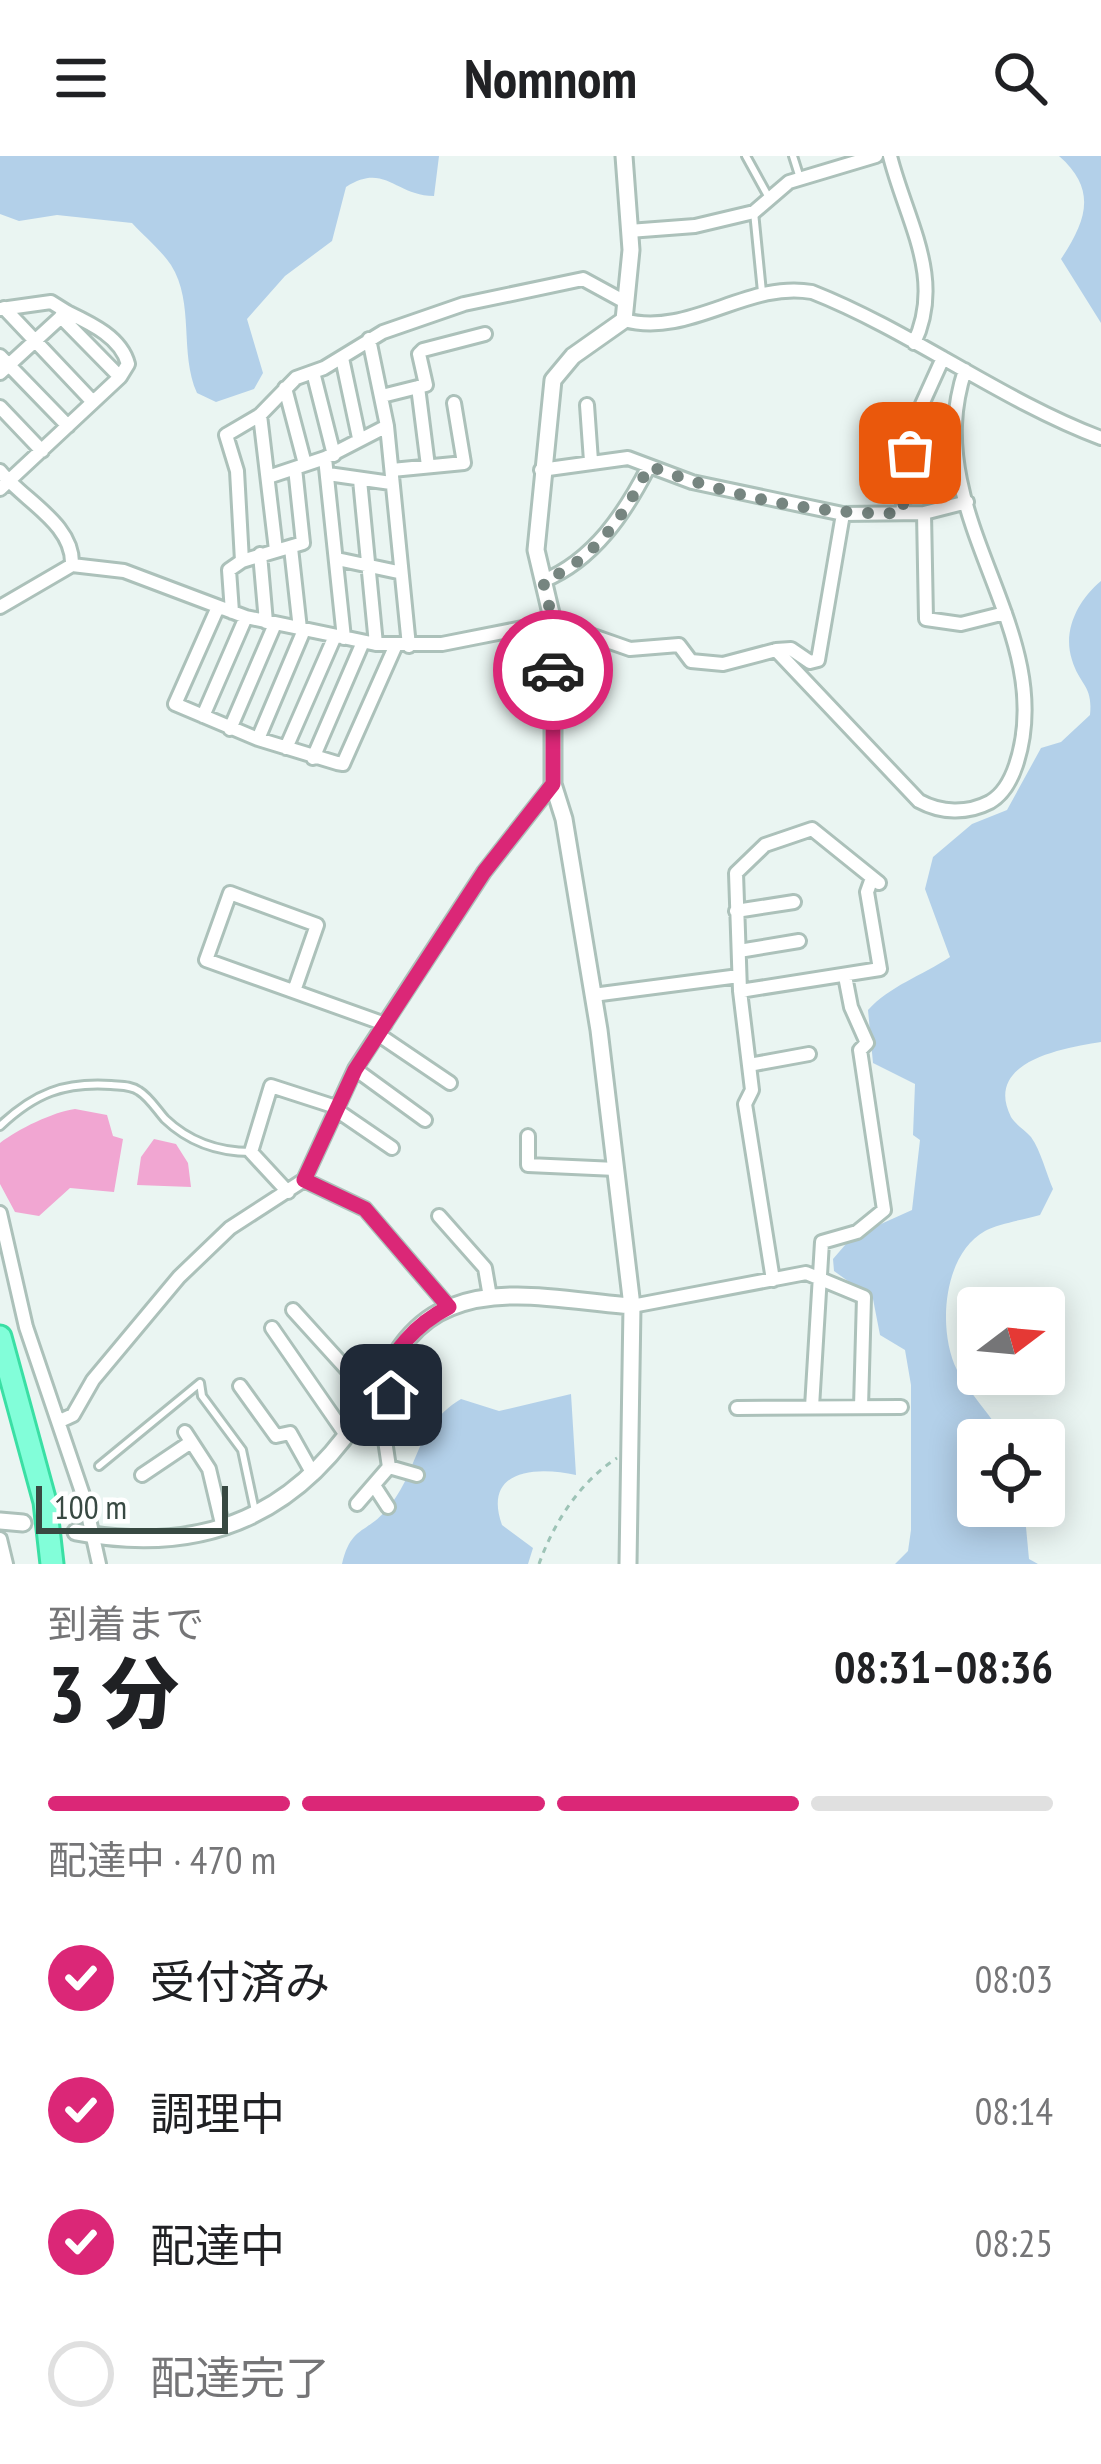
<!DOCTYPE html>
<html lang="ja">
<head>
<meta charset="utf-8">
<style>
	body { margin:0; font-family:"PT Sans Narrow","Noto Sans JP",sans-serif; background:#f6f6f6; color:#202124; height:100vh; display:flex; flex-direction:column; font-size:45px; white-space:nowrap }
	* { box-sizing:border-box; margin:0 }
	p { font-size:39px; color:#757577 }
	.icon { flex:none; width:66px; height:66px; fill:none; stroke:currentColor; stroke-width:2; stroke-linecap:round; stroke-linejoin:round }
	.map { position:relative; height:1408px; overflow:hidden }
	.drawer { display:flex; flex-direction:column; background:#fff; flex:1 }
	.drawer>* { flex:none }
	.needle { width:78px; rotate:74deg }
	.tools { position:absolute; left:957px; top:1131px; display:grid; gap:24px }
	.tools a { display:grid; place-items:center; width:108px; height:108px; border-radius:12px; background:#fff; box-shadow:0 6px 30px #0003; font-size:60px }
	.scale { position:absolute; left:36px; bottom:30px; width:192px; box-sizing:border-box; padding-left:12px; border:6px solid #384942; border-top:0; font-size:33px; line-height:42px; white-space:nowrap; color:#384942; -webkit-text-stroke:9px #fff; paint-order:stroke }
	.pin { position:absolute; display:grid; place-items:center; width:102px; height:102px; color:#fff; margin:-51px; border-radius:24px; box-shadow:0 6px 18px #0006 }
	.courier { position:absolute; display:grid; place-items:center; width:120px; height:120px; margin:-60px; border:9px solid #db2777; border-radius:50%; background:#fff; color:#222; box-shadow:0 3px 15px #0007 }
	.overview em { font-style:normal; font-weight:800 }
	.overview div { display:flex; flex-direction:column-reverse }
	.overview { display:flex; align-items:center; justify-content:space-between; height:204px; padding:0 48px }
	h1 { font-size:78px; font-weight:800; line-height:90px }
	.bar { display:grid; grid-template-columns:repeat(4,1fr); gap:18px 12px; align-content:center; height:144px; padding:0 48px }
	.bar i { height:15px; border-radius:9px; background:#e0e0e0 }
	.bar .current { background:#db2777 }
	.bar p { grid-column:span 4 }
	ol { padding:0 48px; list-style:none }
	li { display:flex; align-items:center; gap:36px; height:132px }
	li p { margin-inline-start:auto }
	li .icon { padding:12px; border-radius:50%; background:#db2777; color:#fff; stroke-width:4 }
	li:last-child { color:#757577 }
	li i { width:66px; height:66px; border:6px solid #e0e0e0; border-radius:50% }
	header { display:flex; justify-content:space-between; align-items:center; height:156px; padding:0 48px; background:#fff; font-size:54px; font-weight:800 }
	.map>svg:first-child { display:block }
	.green { fill:#b3d0e9 }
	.water { fill:#f1a6d2 }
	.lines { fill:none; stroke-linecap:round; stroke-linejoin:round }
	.service-casing { stroke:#acc1ba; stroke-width:12 }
	.minor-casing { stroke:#acc1ba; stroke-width:18 }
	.tertiary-casing { stroke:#acc1ba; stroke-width:21 }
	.trunk-casing { stroke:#3adfa4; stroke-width:27 }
	.path { stroke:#9dc3b6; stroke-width:3; stroke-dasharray:6 6; stroke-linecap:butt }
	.service { stroke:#fff; stroke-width:6 }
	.minor { stroke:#fff; stroke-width:12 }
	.tertiary { stroke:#fff; stroke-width:15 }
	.trunk { stroke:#82fed9; stroke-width:21 }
	.done { stroke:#768580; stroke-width:12; stroke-dasharray:0 21.6 }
	.route { stroke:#db2777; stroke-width:15 }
</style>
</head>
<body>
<header><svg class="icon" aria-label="menu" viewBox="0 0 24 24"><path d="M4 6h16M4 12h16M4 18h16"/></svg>Nomnom<svg class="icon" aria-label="search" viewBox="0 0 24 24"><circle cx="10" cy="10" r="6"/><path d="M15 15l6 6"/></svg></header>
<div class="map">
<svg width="1101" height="1408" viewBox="0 0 1101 1408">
	<rect width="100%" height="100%" fill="#eaf5f2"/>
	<path class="green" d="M0,0H439L434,40C395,40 385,6 346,31L332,85L285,120L247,163L263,217L254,233L216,246L197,237C179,197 195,147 171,109C161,94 144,80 132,67L57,59L19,65L0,58Z
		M1059,0H1101V167L1061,103C1086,65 1098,34 1059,0Z
		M1101,425V886C1064,892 983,905 1011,961C1015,968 1025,974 1031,981C1041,995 1046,1017 1053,1033L1040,1059C1023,1064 1000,1067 985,1075C943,1098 937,1174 957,1214C969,1238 992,1259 1005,1284H978V1350H1024L1029,1403L1038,1408H895L908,1395L911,1374V1229L905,1194L880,1179L873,1143L834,1115L833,1103L852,1081L912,1054L920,984L913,979L915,928L873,907L868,854C890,830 921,820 950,801L925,733L933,701L972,668L1007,654L1041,592L1061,586L1090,559C1093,529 1080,530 1072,504C1062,474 1079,443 1101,425Z
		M571,1238L576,1319C537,1310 482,1313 502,1369L533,1392L528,1408H342C351,1369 367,1378 388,1352C420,1314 413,1272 461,1243L499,1255Z"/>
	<path class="water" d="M75,953L107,959L113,980L123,983L114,1036L70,1032L39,1060L15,1056L0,1028V987C18,973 53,956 75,953Z
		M154,983L176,988L188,1007L191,1031L137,1029L141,1001Z"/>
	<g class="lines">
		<g class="service-casing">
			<path id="service" d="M746,0L768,40
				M793,0L799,19
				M754,56L762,136
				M0,970C35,937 64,926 111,929C120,930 131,929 139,935C149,941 157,954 165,963C189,986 218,996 251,996
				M99,1310L200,1227L202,1240L242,1294L255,1355"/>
		</g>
		<g class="minor-casing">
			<path id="minor" d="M890,0C906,64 945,122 914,187
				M629,75L695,70L754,56L789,26L876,0
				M4,152L93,246
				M1,153L51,146L67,156L61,160
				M67,156C90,167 121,181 128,208L120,221
				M624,164C689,182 748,124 812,136C911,175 1002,245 1101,282
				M369,183L387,270L409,490
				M0,200L68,270
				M342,202L359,282
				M313,216L334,299
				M0,217L61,161L120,221L0,333
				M418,231L428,310
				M285,232L305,308
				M382,240L426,229L419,198L423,194L485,178
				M587,249L591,305
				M0,251L42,295
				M260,259L276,394
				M325,302L344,482
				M392,314L464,307L454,247
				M541,314L628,302L692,326L843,358L924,357L967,346
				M0,315C24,345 74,368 72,409L124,415L246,461L376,488H442L553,466L630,493L679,489L691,505L723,508L776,494L919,645C941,657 967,658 990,646C1004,638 1011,624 1016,609C1049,509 979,419 960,324C952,285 953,251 965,214
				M328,318L391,327
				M268,321L325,302L387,270
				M360,324L376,488
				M902,357L914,266L943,202
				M924,357L926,463L961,468L1005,457
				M291,392L300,473
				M260,398L266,466
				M337,403L398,416
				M242,405L237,315L226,279L260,259L296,222L324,212L383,176L464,148L583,123L627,147
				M543,425C594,404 625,357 649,310
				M0,451L72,409
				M218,451L175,548L258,583L337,607L343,608L395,491
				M232,456L229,414L242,405L303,387L295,312
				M776,494L791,493L810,506L818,504L843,358
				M203,560L246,461
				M230,573L275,468
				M258,583L304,474
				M286,592L335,480
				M313,602L363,486
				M736,755L794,746
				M739,795L799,785
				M294,835L317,769L230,737L206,804L385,868
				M740,835L880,813L867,736L872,722
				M593,839L739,820
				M379,879L450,927
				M749,909L809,898
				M355,913L425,964
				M335,953L392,992
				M528,980V1009L616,1013
				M304,1024L365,1053L449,1151
				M288,1036L251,996L271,930L336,951
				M0,1057L26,1171L85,1345L99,1408
				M439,1060L485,1112L490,1141
				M773,1124L745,948L752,934L740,835L736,717L765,689L812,673L879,727
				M632,1150L806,1117L864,1141L861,1251
				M293,1154L371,1240
				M272,1172L346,1279
				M240,1230L276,1280L290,1277L313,1318
				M376,1230L391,1239L416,1223
				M391,1239L402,1261
				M812,1251L822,1086L857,1076L884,1054L860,894L867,887L851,851L845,820
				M737,1252L901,1251
				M60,1265L73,1259L93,1224L179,1121L230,1072L304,1024L355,913L484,716L553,628
				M185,1276L209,1313L223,1372
				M389,1311L417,1319
				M142,1319L191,1286
				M375,1331L388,1351
				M357,1348L389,1311L377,1231
				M0,1383L6,1408"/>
		</g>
		<g class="tertiary-casing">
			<path id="tertiary" d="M624,0L631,94L624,164L573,200L553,224L536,394L553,466V628L564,663L599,874L632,1150L628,1408
				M0,1365L23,1367
				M76,1376C205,1401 302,1358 369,1245C391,1207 407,1168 451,1151C505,1129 574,1146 632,1150"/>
		</g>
		<g class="trunk-casing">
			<path id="trunk" d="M0,1181L45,1346L52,1408"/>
		</g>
		<path class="path" d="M539,1408C554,1366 580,1326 617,1302"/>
		<use href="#service" class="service"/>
		<use href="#minor" class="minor"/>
		<use href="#tertiary" class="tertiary"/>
		<use href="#trunk" class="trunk"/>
	</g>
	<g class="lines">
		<path class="done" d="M553,514V466L543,425C594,405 626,357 649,310C730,340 816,360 902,357L910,297"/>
		<path class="route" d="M391,1239L376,1230C394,1195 414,1169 449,1151L365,1053L304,1024L355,914L484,716L553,628V514"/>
	</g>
</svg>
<div class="tools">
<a><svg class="needle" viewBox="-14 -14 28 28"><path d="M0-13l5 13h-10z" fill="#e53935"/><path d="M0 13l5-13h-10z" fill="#757577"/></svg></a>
<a><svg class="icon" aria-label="locate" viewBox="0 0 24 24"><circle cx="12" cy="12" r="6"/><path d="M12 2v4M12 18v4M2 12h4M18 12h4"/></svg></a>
</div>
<div class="scale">100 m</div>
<div class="pin" style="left:910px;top:297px;background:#ea580c"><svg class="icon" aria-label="bag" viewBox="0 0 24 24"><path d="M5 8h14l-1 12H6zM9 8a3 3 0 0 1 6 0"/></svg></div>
<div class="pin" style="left:391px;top:1239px;background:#1f2937"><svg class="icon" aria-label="home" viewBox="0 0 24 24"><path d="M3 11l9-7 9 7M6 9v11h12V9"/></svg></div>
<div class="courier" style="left:553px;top:514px"><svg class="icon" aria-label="car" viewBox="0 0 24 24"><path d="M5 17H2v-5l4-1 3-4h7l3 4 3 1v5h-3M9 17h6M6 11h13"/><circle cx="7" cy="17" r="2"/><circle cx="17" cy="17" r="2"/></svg></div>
</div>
<section class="drawer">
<div class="overview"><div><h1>3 分</h1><p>到着まで</p></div><em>08:31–08:36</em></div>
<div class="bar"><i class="current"></i><i class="current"></i><i class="current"></i><i></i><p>配達中 · 470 m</p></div>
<ol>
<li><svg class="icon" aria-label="check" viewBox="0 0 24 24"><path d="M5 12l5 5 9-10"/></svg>受付済み<p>08:03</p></li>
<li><svg class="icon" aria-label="check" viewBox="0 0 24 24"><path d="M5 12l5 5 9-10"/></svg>調理中<p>08:14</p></li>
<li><svg class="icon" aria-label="check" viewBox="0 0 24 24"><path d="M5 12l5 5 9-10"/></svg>配達中<p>08:25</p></li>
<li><i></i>配達完了</li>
</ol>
</section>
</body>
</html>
